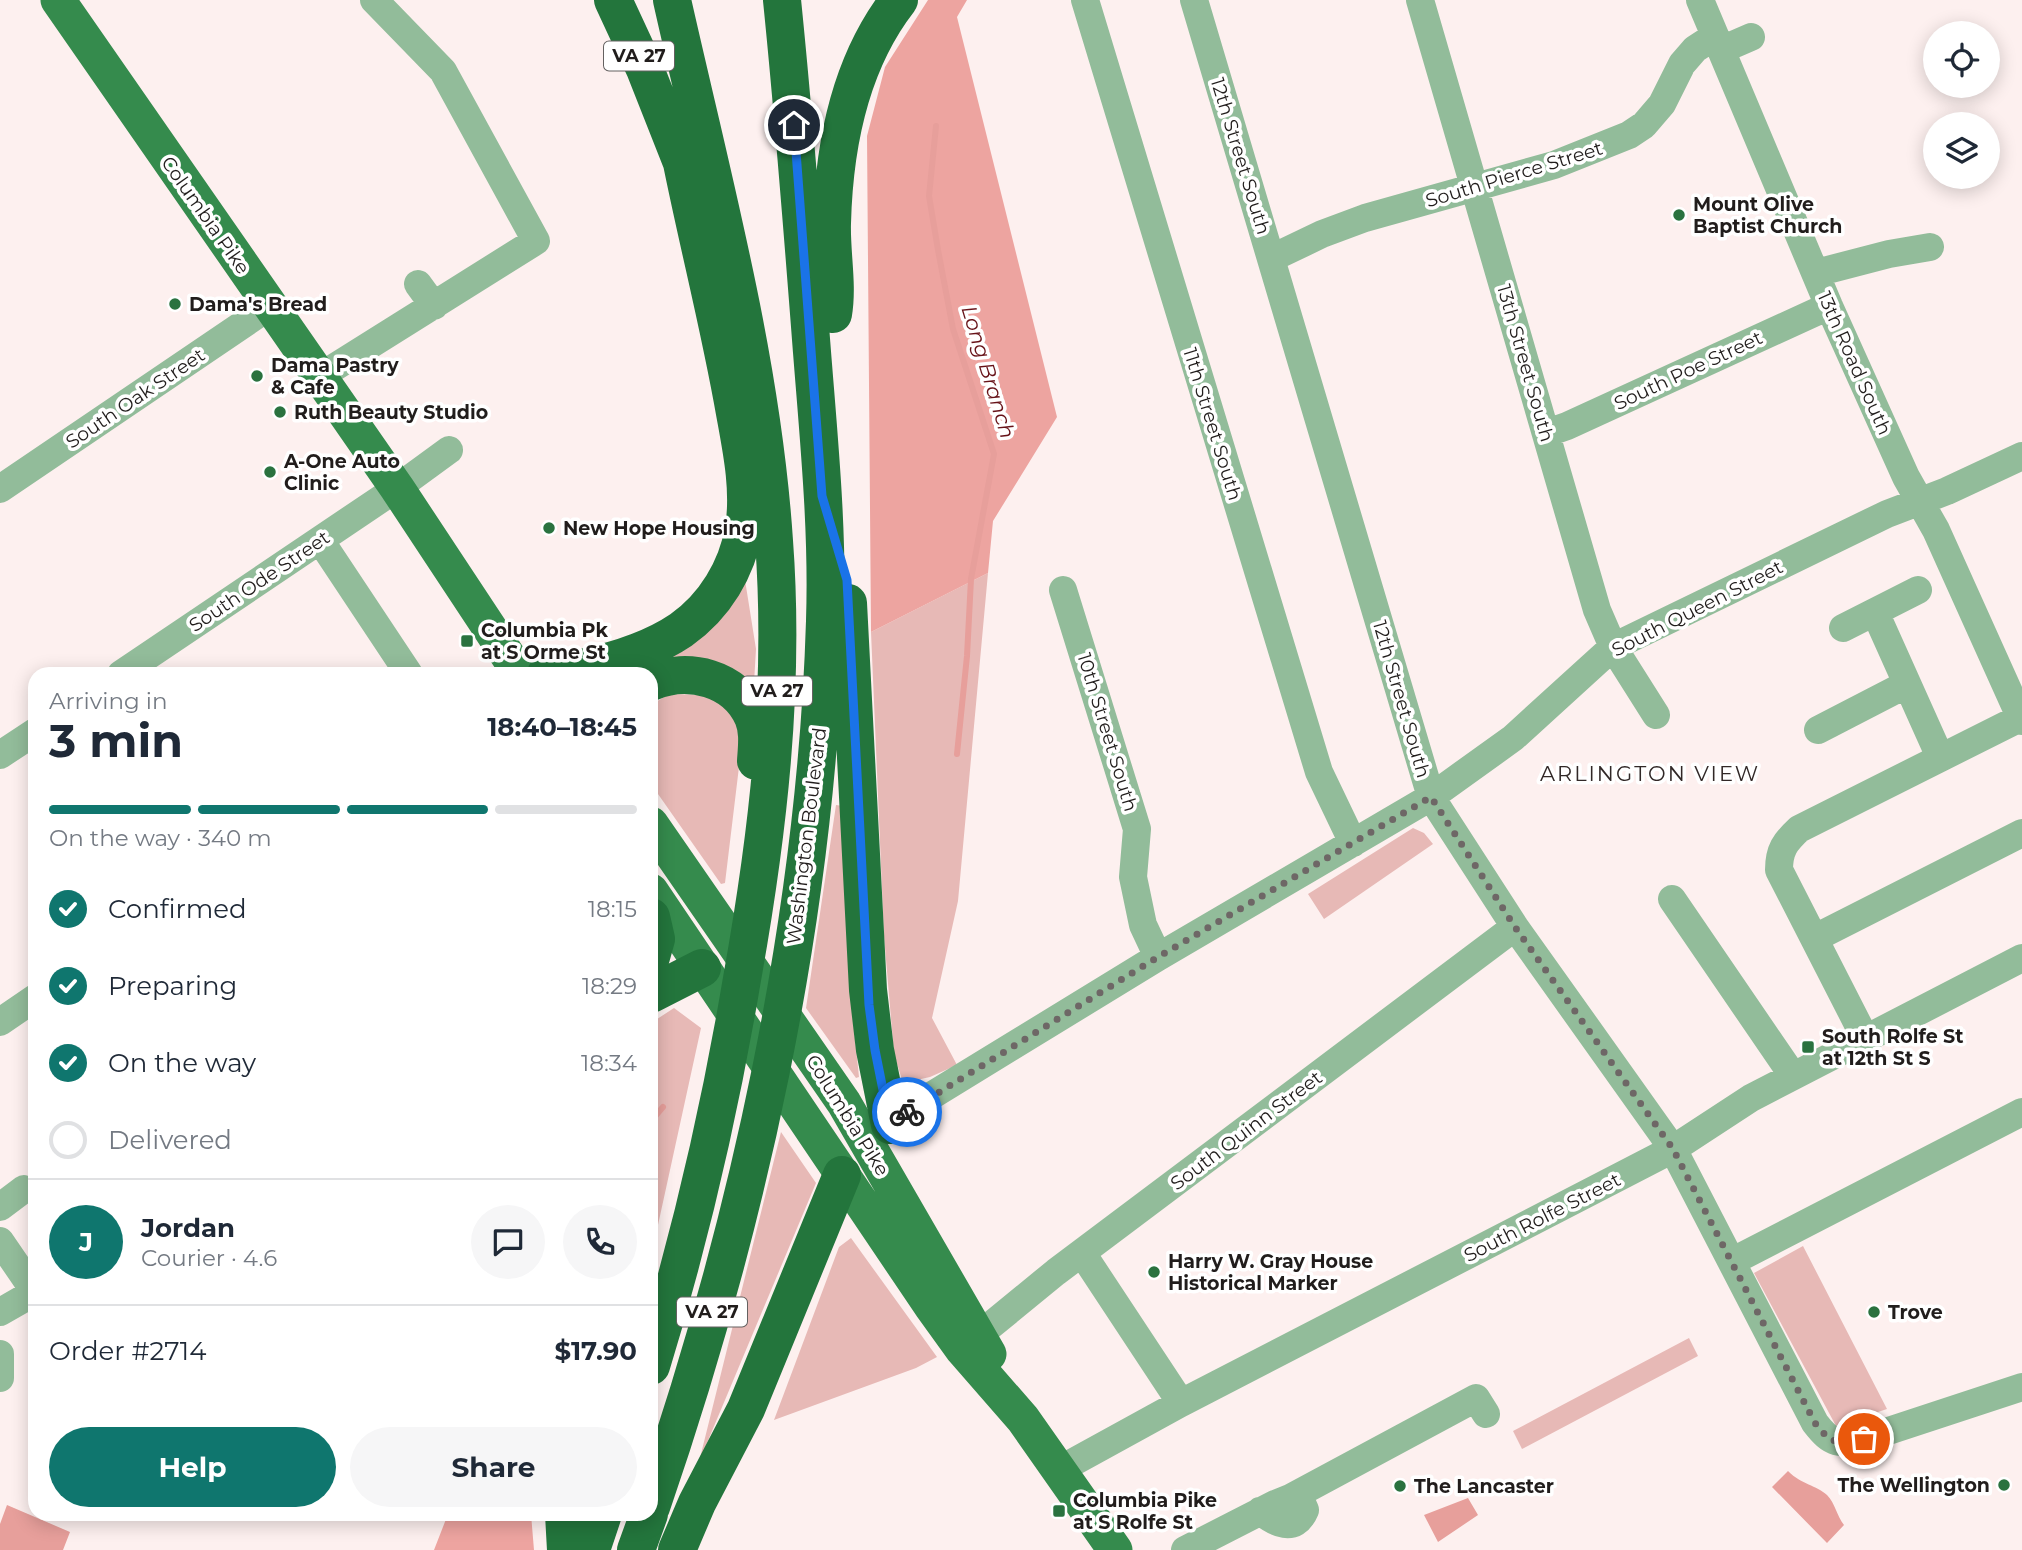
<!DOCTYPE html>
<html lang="en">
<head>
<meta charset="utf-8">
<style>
	body { margin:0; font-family:Montserrat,sans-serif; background:#f6f6f7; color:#1f2937; height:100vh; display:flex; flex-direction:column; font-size:26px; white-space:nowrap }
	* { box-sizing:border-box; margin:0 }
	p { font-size:23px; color:#747a83 }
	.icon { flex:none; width:38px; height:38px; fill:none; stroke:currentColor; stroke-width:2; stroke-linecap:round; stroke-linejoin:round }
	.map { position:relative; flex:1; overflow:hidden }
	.details { position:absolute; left:28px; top:667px; width:630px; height:854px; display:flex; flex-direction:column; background:#fff; border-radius:21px; box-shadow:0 4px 18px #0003 }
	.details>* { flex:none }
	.controls { position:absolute; left:1923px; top:21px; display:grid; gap:14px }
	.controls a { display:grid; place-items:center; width:77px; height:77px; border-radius:50%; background:#fff; box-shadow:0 4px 18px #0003; font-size:35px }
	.pin { position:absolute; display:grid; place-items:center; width:60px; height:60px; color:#fff; margin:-30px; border:4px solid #fff; border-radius:50%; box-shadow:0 2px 7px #0007 }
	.courier { position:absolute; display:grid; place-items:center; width:70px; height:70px; margin:-35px; border:5px solid #1a73e8; border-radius:50%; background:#fff; color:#222; box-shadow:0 2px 9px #0007 }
	.overview em { font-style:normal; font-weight:700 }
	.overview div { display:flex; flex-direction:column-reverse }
	.overview { display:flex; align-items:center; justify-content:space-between; height:119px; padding:0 21px }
	h1 { font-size:46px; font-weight:700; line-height:52px }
	.bar { display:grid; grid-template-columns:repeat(4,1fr); gap:10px 7px; align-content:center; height:84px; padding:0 21px }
	.bar i { height:9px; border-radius:5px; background:#e0e1e3 }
	.bar .current { background:#0f766e }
	.bar p { grid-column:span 4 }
	.line { display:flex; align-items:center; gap:18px; padding:0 21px; border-top:2px solid #e0e1e3 }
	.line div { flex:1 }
	.round { display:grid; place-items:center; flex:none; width:74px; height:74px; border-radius:37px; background:#f6f6f7 }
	ol { padding:0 21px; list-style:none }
	li { display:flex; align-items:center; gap:21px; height:77px }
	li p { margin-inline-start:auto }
	li .icon { padding:7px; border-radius:50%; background:#0f766e; color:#fff; stroke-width:4 }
	li:last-child { color:#747a83 }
	li i { width:38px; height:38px; border:4px solid #e0e1e3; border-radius:50% }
	.primary-button { display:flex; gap:14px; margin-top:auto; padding:14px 21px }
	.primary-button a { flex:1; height:80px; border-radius:42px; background:#0f766e; color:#fff; font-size:28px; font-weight:700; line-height:80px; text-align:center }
	.primary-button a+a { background:#f6f6f7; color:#1f2937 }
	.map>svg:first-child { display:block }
	.green { fill:#e7b9b6 }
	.forest { fill:#eda4a0 }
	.water { fill:#e79f9b }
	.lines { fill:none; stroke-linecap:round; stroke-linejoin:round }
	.stream { stroke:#e79f9b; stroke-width:6 }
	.minor { stroke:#92bc9a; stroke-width:28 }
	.major { stroke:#358b4d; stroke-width:35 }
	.highway { stroke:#23753c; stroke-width:38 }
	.done { stroke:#6e6766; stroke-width:7; stroke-dasharray:0 12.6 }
	.route { stroke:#1a73e8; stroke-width:9 }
	.poi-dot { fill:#2a723f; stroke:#fff; stroke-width:2.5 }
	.labels { text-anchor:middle; stroke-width:7; stroke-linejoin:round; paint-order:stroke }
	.shield { fill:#fff; stroke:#646160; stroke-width:2 }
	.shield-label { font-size:18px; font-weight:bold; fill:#211d1c }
	.street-label { font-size:19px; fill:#211d1c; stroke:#fff }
	.poi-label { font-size:19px; font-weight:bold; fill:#211d1c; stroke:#fff; text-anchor:start }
	.water-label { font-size:21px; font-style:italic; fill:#671218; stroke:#fff }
	.neighbourhood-label { font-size:21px; letter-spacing:2px; fill:#312827; stroke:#fff }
</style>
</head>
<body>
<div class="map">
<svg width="2022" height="1550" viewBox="0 0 2022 1550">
	<rect width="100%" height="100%" fill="#fdf0ef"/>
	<path class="green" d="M988,573L958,901L932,1018L957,1065L930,1077L903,1083L894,1054L884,936L871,632Z
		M745,580L756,649L753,700L666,661Z
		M669,694L711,695L735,716L742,742L725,883L721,884L651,784V705Z
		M836,805L843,806L852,1010L859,1077L856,1078L806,1008Z
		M1413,828L1424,833L1433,844L1324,919L1308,894Z
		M674,1008L701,1028L651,1257V1023Z
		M781,1132L816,1183L699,1462Z
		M851,1238L937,1357L916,1368L774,1420L839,1247Z
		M1803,1246L1887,1409L1836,1426L1754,1273Z
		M1689,1338L1698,1356L1522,1449L1513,1431Z"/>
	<path class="forest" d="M928,0H967L957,17L1057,417L993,521L988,573L871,632L867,136L885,67Z
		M448,1514H531L534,1550H434Z"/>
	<path class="water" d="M1788,1471C1802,1485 1816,1485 1827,1495C1835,1503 1837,1516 1844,1525L1827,1543L1772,1487Z
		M1468,1498L1478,1515L1438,1542L1424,1515Z
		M7,1505L70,1532L63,1550H0V1524Z"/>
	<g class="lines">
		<path class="stream" d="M936,126L929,196L938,250L953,329L994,454L971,579L967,656L957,754
			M651,1121L663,1107"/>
		<path class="minor" d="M1085,0L1319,772L1353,843
			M1194,0L1431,797L1515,927L1673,1149L1815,1423C1832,1445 1838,1444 1864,1439L2022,1387
			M1420,0L1597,610L1613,647L1656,715
			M1700,0L1829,306L1906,477L1936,530L2022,721
			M1721,50L1751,37
			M1272,258L1322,234L1365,218L1554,165L1629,135L1644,125L1662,104L1682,64L1695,49L1715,36
			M1816,273L1889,254L1930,247
			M418,284L434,306
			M319,377L536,241L443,71L374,0
			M1547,433L1567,426L1829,306
			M0,489L270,306
			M320,540L409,674
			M1063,590L1137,829L1133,877L1143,925L1158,957
			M1875,612L1940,757
			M1843,628L1918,590
			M121,674L397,488L449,450
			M1818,730L1907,684
			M0,755L35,732
			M1672,899L1793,1076
			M1815,938L2022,833
			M0,1022L35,998
			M1865,1038L1779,870C1779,850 1785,842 1799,829L2020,718
			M890,1125L926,1099L1158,957L1431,797L1513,738L1613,647L1887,514L1947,491L2022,456
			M0,1207L24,1189
			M0,1241L35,1292
			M1082,1253L1181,1403
			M1733,1261L2022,1112
			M0,1312L35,1292
			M979,1335L1056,1272L1515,927
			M0,1354V1378
			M1059,1470L1181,1403L1673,1149L1751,1098L2022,958
			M1290,1498L1476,1398L1486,1414
			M1185,1550L1275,1504L1290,1498L1301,1501L1305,1510C1295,1534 1275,1523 1260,1511"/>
		<path class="major" d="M58,0L397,488L520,674
			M651,824L844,1103L989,1354
			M651,891L931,1306L962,1349L1023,1419L1115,1550"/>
		<path class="highway" d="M613,0L645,69L690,183
			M833,314C838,285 831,253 832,223C834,145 850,63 899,0
			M848,603L868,990L875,1050L890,1125
			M546,674C553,672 560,668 567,668C572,667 577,669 582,668C615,661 653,649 681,630C715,606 737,569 744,529C750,490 742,451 735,413C720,327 698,243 681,158
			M651,682C688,666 736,678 753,717C759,731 757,746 756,761
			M651,917L656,939L651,957
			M651,994L702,968
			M651,1366C690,1239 720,1110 742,979C768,834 785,689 774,541C762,359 712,178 672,0
			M651,1507C748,1226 816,918 825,621C828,531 819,441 812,352C803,235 794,117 782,0
			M564,1514L566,1550
			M591,1550L603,1514
			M636,1550L649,1514
			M677,1550L697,1503L746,1409L842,1175"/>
	</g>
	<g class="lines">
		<path class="done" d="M907,1112L1158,957L1431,797L1515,927L1673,1149L1815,1423C1832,1445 1838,1444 1864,1439"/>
		<path class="route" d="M794,125L822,496L847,580L869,1005L875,1050L890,1125L907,1112"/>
	</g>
	<g class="poi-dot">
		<circle cx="1679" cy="215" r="7"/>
		<circle cx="175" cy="304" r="7"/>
		<circle cx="257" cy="376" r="7"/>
		<circle cx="280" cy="412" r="7"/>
		<circle cx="270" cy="472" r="7"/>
		<circle cx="549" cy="528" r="7"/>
		<rect x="460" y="634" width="14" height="14" rx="3.5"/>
		<rect x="1801" y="1040" width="14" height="14" rx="3.5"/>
		<circle cx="1154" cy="1272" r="7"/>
		<circle cx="1874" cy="1312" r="7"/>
		<circle cx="2004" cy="1485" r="7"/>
		<circle cx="1400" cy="1486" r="7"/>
		<rect x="1052" y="1504" width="14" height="14" rx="3.5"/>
	</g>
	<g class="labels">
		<g class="shield">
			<rect x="604" y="41.5" width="70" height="29" rx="5"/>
			<rect x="742" y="676.5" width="70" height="29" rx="5"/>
			<rect x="677" y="1297.5" width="70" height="29" rx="5"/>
		</g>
		<g class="shield-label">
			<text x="639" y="62">VA 27</text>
			<text x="777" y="697">VA 27</text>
			<text x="712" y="1318">VA 27</text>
		</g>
		<g class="street-label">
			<text transform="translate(1241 156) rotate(73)" y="7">12th Street South</text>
			<text transform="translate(1514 174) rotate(-17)" y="7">South Pierce Street</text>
			<text transform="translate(206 215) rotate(55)" y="7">Columbia Pike</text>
			<text transform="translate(1526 363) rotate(74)" y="7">13th Street South</text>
			<text transform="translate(1855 363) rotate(66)" y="7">13th Road South</text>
			<text transform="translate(1688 370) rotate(-25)" y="7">South Poe Street</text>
			<text transform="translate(135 398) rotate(-34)" y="7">South Oak Street</text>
			<text transform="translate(1213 424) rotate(73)" y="7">11th Street South</text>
			<text transform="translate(259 581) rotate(-34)" y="7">South Ode Street</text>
			<text transform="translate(1697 608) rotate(-27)" y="7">South Queen Street</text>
			<text transform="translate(1402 699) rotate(74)" y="7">12th Street South</text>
			<text transform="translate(1108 732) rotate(73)" y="7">10th Street South</text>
			<text transform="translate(806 836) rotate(-83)" y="7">Washington Boulevard</text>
			<text transform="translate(848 1115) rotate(58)" y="7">Columbia Pike</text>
			<text transform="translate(1246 1130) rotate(-37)" y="7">South Quinn Street</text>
			<text transform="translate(1542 1217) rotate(-27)" y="7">South Rolfe Street</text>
		</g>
		<g class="poi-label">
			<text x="1693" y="211">Mount Olive<tspan x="1693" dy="22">Baptist Church</tspan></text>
			<text x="189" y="311">Dama's Bread</text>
			<text x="271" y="372">Dama Pastry<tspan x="271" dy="22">&amp; Cafe</tspan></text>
			<text x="294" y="419">Ruth Beauty Studio</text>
			<text x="284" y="468">A-One Auto<tspan x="284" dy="22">Clinic</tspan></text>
			<text x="563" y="535">New Hope Housing</text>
			<text x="481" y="637">Columbia Pk<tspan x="481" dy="22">at S Orme St</tspan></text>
			<text x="1822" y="1043">South Rolfe St<tspan x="1822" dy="22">at 12th St S</tspan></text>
			<text x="1168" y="1268">Harry W. Gray House<tspan x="1168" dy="22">Historical Marker</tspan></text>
			<text x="1888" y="1319">Trove</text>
			<text x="1990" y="1492" text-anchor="end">The Wellington</text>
			<text x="1414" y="1493">The Lancaster</text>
			<text x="1073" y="1507">Columbia Pike<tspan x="1073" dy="22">at S Rolfe St</tspan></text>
		</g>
		<g class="water-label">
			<text transform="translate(988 372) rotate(73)" y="7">Long Branch</text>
		</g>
		<g class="neighbourhood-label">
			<text x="1650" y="781">ARLINGTON VIEW</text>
		</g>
	</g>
</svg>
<div class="controls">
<a><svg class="icon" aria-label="locate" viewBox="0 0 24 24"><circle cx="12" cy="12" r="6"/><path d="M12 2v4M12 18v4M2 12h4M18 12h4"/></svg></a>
<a><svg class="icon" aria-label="layers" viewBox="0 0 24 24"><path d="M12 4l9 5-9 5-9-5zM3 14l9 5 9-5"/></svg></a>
</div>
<div class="pin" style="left:1864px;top:1439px;background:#ea580c"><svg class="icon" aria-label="bag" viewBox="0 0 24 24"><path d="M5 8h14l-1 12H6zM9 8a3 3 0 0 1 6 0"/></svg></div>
<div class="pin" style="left:794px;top:125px;background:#1f2937"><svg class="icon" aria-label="home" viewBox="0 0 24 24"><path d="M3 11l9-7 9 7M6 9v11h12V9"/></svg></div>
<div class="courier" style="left:907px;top:1112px"><svg class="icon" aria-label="bike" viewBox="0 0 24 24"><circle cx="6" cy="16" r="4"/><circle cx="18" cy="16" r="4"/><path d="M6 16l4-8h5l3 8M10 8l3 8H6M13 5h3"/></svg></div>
<section class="details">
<div class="overview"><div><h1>3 min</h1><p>Arriving in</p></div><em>18:40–18:45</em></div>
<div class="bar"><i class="current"></i><i class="current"></i><i class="current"></i><i></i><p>On the way · 340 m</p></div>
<ol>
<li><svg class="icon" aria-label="check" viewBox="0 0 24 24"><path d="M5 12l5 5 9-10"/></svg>Confirmed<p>18:15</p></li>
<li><svg class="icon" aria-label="check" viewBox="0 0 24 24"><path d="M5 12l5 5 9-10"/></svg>Preparing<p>18:29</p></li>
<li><svg class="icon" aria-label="check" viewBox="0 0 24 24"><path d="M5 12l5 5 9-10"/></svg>On the way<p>18:34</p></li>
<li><i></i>Delivered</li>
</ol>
<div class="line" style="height:126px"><b class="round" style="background:#0f766e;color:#fff">J</b><div><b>Jordan</b><p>Courier · 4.6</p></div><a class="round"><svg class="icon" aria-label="chat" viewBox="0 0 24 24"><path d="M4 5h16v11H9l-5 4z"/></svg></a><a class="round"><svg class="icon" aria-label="phone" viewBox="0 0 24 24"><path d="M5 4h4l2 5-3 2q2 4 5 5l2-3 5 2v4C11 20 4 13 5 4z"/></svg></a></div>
<div class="line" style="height:91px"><div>Order #2714</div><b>$17.90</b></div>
<div class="primary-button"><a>Help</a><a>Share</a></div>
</section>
</div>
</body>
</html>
